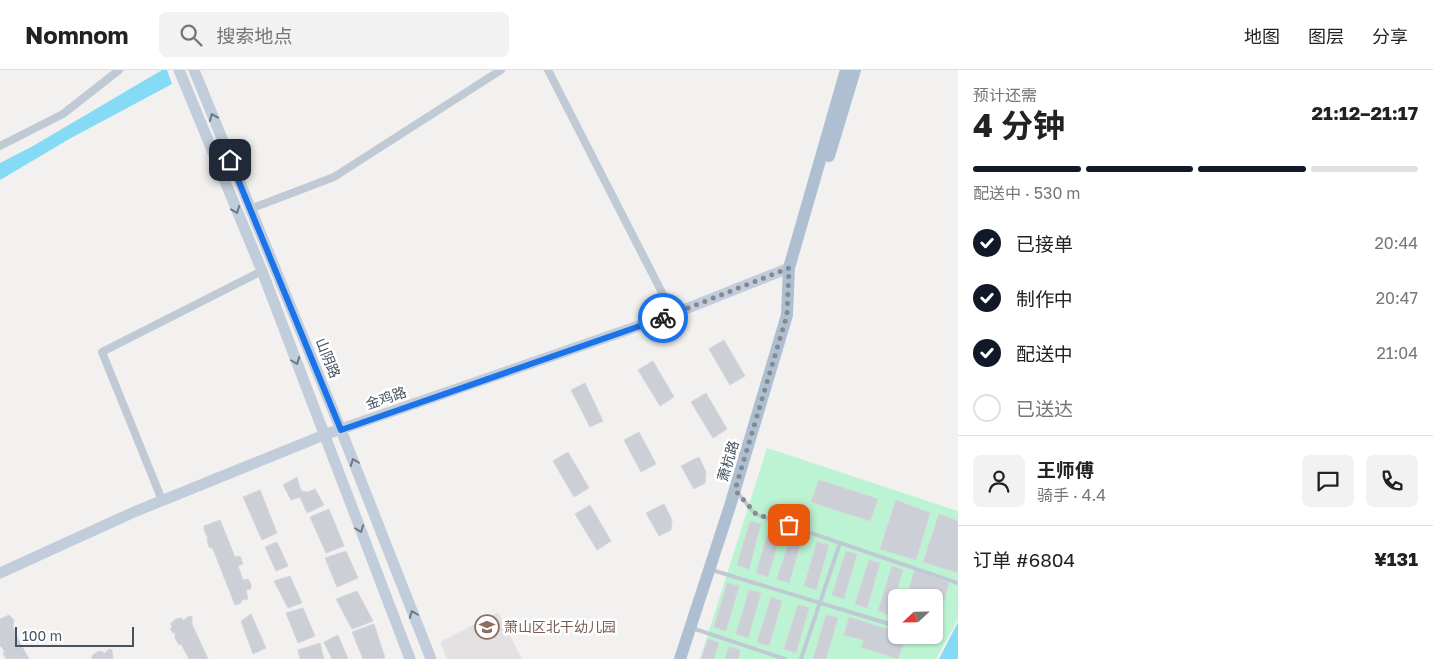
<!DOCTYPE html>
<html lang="zh">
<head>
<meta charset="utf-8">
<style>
	body { margin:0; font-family:"Golos Text","Noto Sans SC",sans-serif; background:#f2f2f2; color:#222; height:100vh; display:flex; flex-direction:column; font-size:19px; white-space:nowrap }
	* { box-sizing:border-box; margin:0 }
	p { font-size:16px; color:#767676 }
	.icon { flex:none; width:28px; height:28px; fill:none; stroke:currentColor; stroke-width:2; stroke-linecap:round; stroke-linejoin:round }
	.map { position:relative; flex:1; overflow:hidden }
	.drawer { display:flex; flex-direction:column; background:#fff; width:475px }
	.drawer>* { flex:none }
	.needle { width:32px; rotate:248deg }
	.controls { position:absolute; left:888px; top:519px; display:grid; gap:10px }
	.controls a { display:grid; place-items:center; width:55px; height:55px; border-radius:8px; background:#fff; box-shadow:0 1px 4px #0004; font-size:25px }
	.scale { position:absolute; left:15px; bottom:12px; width:119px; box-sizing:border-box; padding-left:5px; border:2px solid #465360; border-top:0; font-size:14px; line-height:18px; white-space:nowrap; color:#465360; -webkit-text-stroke:4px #fff; paint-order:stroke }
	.pin { position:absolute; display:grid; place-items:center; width:42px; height:42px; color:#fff; margin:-21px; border-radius:10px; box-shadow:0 2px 8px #0006 }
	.courier { position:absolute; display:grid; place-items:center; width:50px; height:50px; margin:-25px; border:4px solid #1a73e8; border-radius:50%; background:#fff; color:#222; box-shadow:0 1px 6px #0007 }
	.summary em { font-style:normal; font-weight:700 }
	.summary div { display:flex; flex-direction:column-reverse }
	.summary { display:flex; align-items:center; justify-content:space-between; height:85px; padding:0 15px }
	h1 { font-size:32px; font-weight:700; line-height:38px }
	.bar { display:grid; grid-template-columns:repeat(4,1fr); gap:8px 5px; align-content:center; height:60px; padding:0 15px }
	.bar i { height:6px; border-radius:4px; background:#e0e0e0 }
	.bar .active { background:#111827 }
	.bar p { grid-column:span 4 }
	.line { display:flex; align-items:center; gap:12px; padding:0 15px; border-top:1px solid #e0e0e0 }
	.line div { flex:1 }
	.round { display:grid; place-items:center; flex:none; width:52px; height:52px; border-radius:8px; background:#f2f2f2 }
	ol { padding:0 15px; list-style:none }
	li { display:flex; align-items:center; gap:15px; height:55px }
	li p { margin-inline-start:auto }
	li .icon { padding:5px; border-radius:50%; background:#111827; color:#fff; stroke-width:4 }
	li:last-child { color:#767676 }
	li i { width:28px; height:28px; border:2px solid #e0e0e0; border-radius:50% }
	header { display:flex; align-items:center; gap:30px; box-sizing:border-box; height:70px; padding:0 25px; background:#fff; border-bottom:1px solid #e0e0e0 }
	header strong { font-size:24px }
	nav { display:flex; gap:28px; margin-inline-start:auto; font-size:18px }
	.search { width:350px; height:45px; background:#f2f2f2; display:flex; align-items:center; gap:12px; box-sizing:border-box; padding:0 18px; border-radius:8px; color:#767676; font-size:19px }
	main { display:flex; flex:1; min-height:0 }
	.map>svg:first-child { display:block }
	.education { fill:#e4e1e2 }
	.green { fill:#bcf4d3; fill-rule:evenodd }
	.water { fill:#85dbf5 }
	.building { fill:#cccfd6; stroke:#d4d6dd }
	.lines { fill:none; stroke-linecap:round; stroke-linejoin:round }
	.lane { stroke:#c0cad4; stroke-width:4 }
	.street { stroke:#c0cad4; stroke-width:8 }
	.secondary { stroke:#c2cddb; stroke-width:11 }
	.primary { stroke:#aebfd2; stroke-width:12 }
	.oneway { stroke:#6b7885 }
	.done { stroke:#838a92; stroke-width:5; stroke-dasharray:0 9 }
	.route { stroke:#1a73e8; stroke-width:6 }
	.labels { text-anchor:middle; stroke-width:5; stroke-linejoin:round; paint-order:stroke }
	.street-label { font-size:14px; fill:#465360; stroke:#fff }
	.education-label { font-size:14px; fill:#785e54; stroke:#fff; text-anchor:start }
</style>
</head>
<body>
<header>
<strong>Nomnom</strong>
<div class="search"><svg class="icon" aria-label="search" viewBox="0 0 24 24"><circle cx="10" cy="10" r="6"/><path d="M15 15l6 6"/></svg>搜索地点</div>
<nav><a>地图</a><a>图层</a><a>分享</a></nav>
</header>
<main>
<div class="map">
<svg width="958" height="589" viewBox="0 0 958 589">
	<rect width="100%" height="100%" fill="#f3f0f0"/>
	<path class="education" d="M498,542L522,589H447L440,572Z"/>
	<path class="green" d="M767,378L958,441V549L936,589H700ZM896,528H934V565H896Z"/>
	<path class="water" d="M162,0H167L172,14L71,68L0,110V93L33,76Z
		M958,552V589H939Z"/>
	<path class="building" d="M724,270L745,306L730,315L709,279Z
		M653,291L674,327L660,336L638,300Z
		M585,313L603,351L590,357L571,320Z
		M706,323L727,359L713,368L691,332Z
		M639,362L656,394L641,402L624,370Z
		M568,382L589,418L574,427L553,391Z
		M699,387L706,402L705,413L694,419L681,396Z
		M297,407L301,421L308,422L315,419L324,435L307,443L300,427L291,430L283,415Z
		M819,410L878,429L870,451L811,432Z
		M260,420L277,463L262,470L243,427Z
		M896,430L930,443L916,490L880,479Z
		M664,434L672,450L671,460L659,466L646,443Z
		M590,435L611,471L597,480L575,444Z
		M329,439L344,476L326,483L310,447Z
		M939,444L958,451V503L923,492Z
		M220,450L235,487L240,486L243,494L238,496L243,510L248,509L251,514V519L246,520L248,529L242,530L241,533L235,535L213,479L209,477L207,469L208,468L204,460V456Z
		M750,451L761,454L749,499L737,495Z
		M769,459L781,462L768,507L756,503Z
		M791,465L802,468L789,513L777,509Z
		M277,472L288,496L276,501L265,477Z
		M817,472L829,475L816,520L804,516Z
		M346,481L358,508L337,517L325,488Z
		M846,481L857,484L844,529L832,525Z
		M869,490L880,493L867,538L855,534Z
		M892,496L903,500L890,545L878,541Z
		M915,500L949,513L935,560L934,528H906Z
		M290,506L302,533L288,538L274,511Z
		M727,513L739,516L726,561L714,557Z
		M749,520L761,523L748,568L736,564Z
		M357,521L373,551L352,559L336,529Z
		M771,527L782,531L769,576L757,572Z
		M798,535L809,538L796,583L784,579Z
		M303,538L315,566L298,573L286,543Z
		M251,544L266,578L253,584L241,551Z
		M9,545L14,550L13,557L19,571L29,589H6L3,583L5,582L1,576L0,577V549Z
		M826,545L838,548L826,589H813Z
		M189,546L192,547V554L208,589H189L181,574L179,575L175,568V562L173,563L170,559L172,557L171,553L176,549L182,548L183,551Z
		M849,547L896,562V565H906L898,589L861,577L864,570L844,565Z
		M374,554L385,588L363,589L352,562Z
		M338,565L348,589H332L324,572Z
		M708,569L719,573L714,589H701Z
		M320,573L324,589H300L298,580Z
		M729,577L740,580L738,589H725Z
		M109,579L112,580L113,589H92V586L97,582L102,581L104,584Z"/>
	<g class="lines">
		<path class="lane" d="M737,422L755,444L958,513
			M712,500L896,556
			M692,558L785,589
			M925,565L939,569
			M801,589L840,473"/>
		<path class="street" d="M548,0L673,244
			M0,76L63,44L119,0
			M250,139L334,107L501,0
			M162,430L102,282L262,201"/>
		<path class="secondary" d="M179,0L262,201L410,589
			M194,0L341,360L431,589
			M0,503L134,442L324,365L673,244L789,198"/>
		<path class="primary" d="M829,86L855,0
			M680,589L730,436L787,245L789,198L846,0"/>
	</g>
	<defs><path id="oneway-chevron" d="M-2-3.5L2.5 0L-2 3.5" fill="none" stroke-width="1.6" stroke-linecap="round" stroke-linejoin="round" transform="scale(1.25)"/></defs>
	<g class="oneway">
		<use href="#oneway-chevron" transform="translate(213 47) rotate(-112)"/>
		<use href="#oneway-chevron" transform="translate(236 140) rotate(68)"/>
		<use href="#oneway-chevron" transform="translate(296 291) rotate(69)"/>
		<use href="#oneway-chevron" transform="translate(354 392) rotate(-111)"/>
		<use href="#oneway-chevron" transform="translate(360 459) rotate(69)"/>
		<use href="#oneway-chevron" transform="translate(413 544) rotate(-111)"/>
	</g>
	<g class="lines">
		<path class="done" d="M663,248L789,198L787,245L735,420L756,444L789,455"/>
		<path class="route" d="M230,90L341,360L663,248"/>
	</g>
	<defs>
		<g id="school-ring" transform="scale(1.25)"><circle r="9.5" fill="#fff" stroke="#8d6e63" stroke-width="1.5"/><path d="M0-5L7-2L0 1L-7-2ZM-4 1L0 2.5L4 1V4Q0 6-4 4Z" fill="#8d6e63"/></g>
	</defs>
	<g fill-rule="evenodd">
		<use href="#school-ring" x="487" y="557"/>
	</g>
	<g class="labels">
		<g class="street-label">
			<text transform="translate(328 288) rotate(68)" y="5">山阴路</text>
			<text transform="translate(386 328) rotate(-19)" y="5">金鸡路</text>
			<text transform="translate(728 391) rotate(-73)" y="5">萧杭路</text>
		</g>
		<g class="education-label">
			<text x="504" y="562">萧山区北干幼儿园</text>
		</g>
	</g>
</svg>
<div class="controls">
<a><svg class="needle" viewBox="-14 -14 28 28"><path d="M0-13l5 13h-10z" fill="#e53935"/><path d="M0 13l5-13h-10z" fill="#767676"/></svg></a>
</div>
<div class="scale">100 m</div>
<div class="pin" style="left:789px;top:455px;background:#ea580c"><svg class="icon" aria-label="bag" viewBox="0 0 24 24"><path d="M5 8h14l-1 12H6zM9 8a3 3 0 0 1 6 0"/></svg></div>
<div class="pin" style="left:230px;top:90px;background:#1f2937"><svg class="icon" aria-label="home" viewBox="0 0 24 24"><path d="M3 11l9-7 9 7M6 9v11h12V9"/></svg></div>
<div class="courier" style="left:663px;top:248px"><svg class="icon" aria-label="bike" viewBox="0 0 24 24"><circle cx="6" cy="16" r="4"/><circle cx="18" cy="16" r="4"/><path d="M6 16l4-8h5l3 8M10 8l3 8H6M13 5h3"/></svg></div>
</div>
<section class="drawer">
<div class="summary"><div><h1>4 分钟</h1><p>预计还需</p></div><em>21:12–21:17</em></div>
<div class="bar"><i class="active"></i><i class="active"></i><i class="active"></i><i></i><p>配送中 · 530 m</p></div>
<ol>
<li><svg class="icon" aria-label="check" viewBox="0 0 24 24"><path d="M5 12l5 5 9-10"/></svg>已接单<p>20:44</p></li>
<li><svg class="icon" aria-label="check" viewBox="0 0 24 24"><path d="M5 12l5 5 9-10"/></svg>制作中<p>20:47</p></li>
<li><svg class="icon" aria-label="check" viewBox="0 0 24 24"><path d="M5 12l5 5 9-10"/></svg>配送中<p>21:04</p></li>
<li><i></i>已送达</li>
</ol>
<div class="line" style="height:90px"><a class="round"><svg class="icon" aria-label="person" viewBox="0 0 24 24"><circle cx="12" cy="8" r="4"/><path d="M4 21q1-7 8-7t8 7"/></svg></a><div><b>王师傅</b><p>骑手 · 4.4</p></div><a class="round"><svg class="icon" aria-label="chat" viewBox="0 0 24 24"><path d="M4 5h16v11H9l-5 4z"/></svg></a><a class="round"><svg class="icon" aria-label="phone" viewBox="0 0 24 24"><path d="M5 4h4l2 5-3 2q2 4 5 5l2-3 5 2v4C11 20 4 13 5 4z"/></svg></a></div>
<div class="line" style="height:65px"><div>订单 #6804</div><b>¥131</b></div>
</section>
</main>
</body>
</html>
